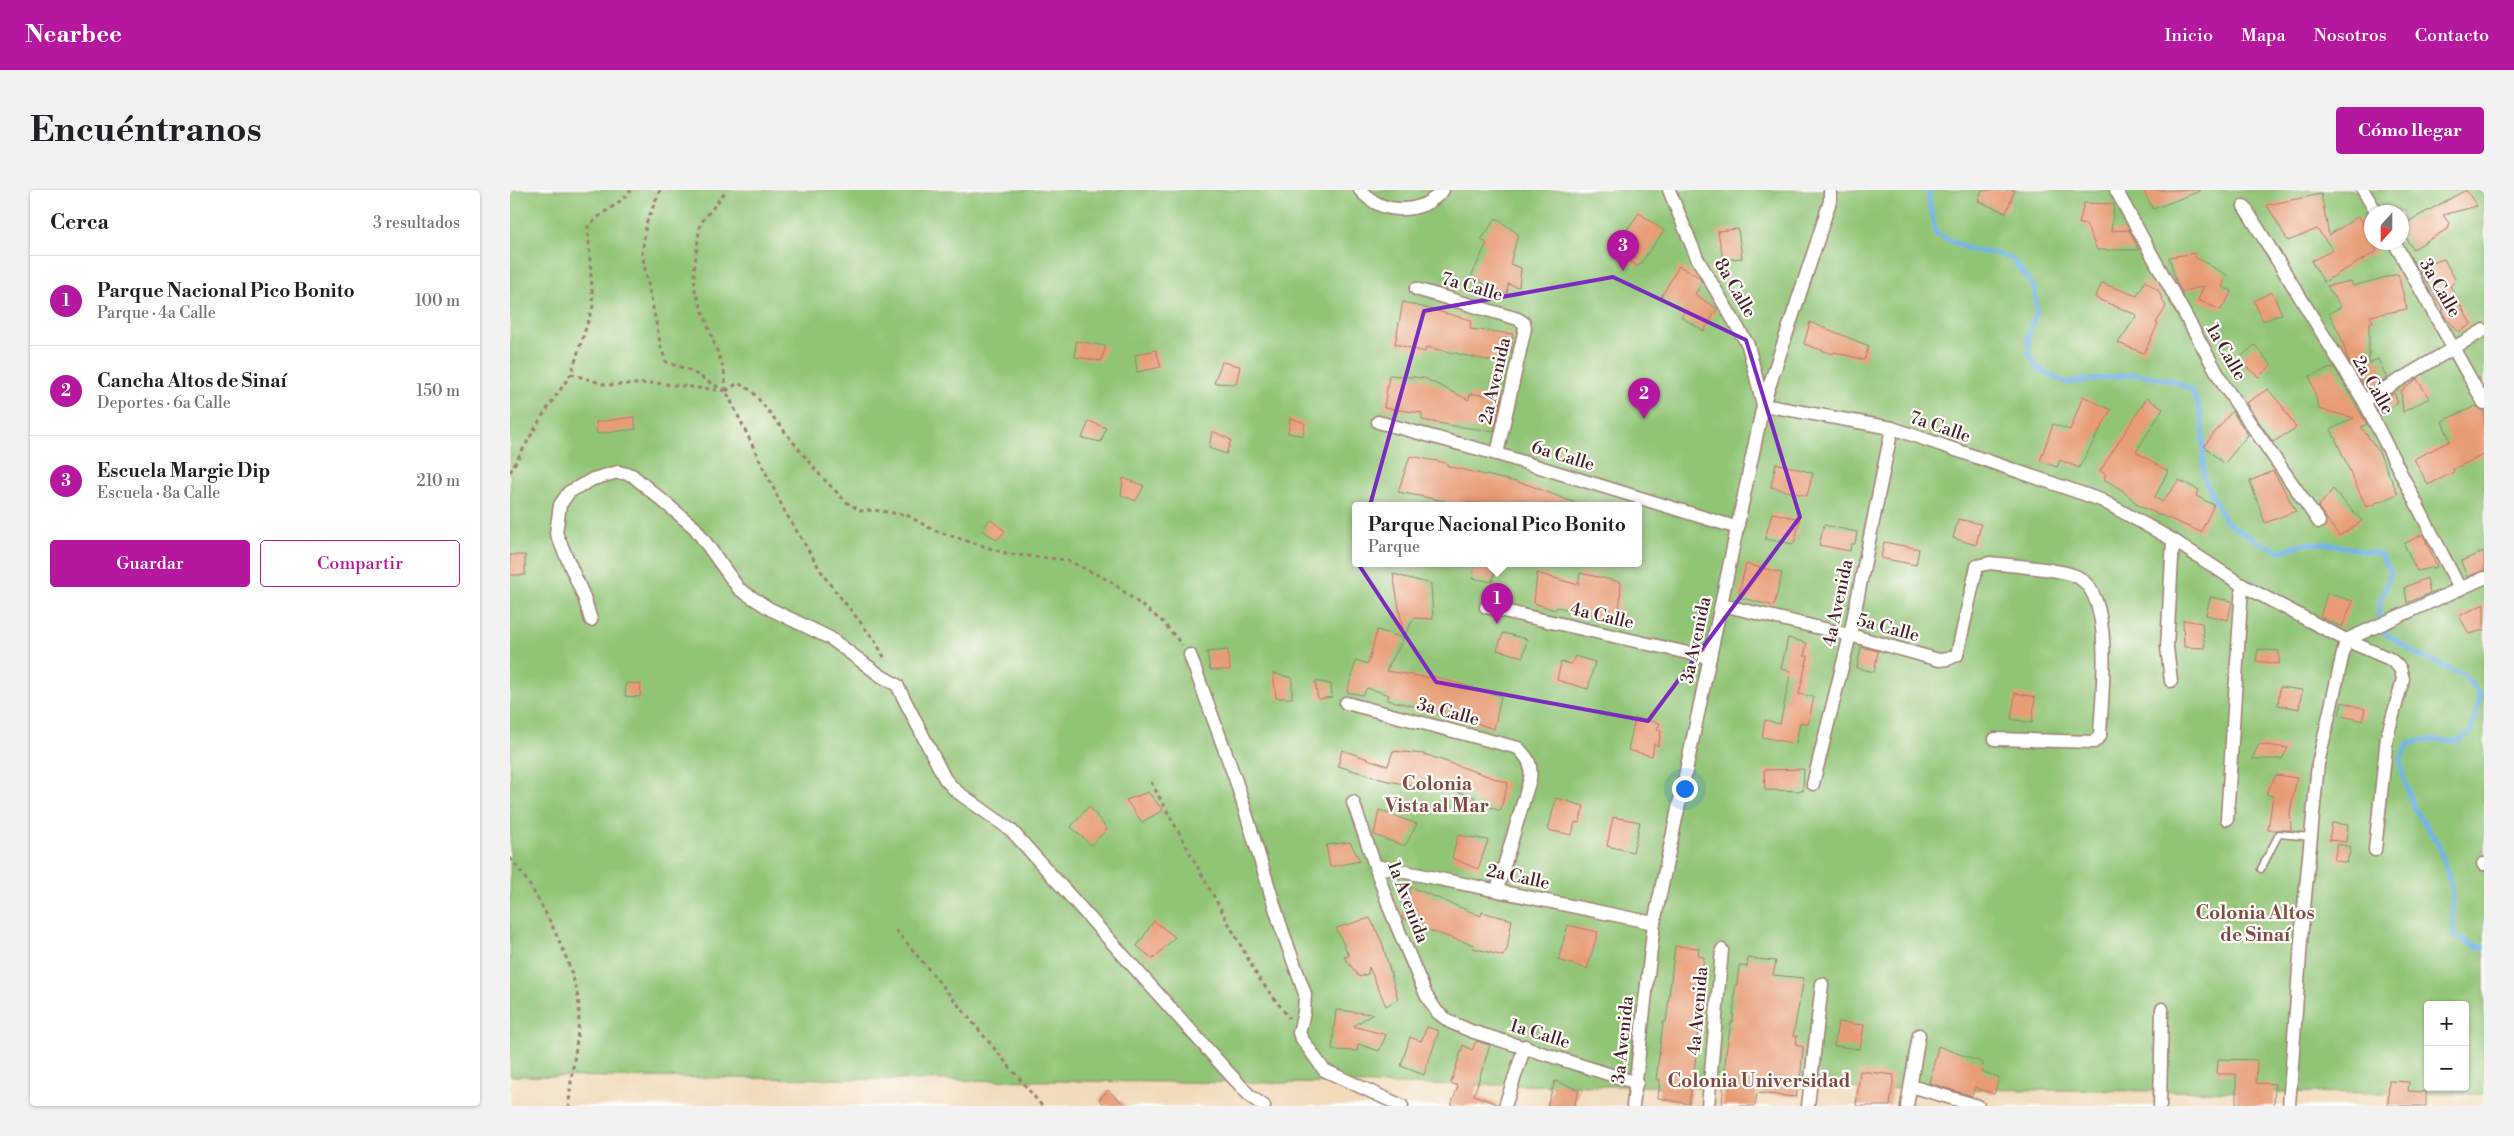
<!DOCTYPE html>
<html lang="es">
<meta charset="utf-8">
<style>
body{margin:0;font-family:"Libre Bodoni",serif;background:#f2f2f2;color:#202124}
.controls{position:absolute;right:15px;bottom:15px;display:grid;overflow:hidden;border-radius:5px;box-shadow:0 1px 4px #0004}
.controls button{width:45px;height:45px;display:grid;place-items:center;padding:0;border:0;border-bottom:1px solid #e0e0e0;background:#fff;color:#202124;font:25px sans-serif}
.compass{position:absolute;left:1854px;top:15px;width:45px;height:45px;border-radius:50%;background:#fff;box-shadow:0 1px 4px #0004;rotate:201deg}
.you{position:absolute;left:1174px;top:598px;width:18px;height:18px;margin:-12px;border:4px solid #fff;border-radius:50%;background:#1a73e8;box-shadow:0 0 0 8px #1a73e833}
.badge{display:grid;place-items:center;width:32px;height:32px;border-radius:50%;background:#b5179e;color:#fff;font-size:16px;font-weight:700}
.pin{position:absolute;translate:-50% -41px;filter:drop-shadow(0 1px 2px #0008)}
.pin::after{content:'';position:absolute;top:26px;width:18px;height:15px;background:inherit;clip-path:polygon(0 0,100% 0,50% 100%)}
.popup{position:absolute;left:842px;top:312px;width:290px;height:65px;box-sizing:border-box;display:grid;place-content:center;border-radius:5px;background:#fff;filter:drop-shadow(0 1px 4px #0005);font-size:16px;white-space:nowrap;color:#757577}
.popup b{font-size:19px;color:#202124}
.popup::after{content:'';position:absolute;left:50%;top:100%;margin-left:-10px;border:10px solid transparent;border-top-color:#fff}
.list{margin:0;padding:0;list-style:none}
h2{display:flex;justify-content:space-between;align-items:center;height:65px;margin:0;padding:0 20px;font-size:21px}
h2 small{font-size:16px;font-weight:400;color:#757577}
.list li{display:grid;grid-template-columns:32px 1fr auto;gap:15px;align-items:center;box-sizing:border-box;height:90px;padding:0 20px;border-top:1px solid #e0e0e0}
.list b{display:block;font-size:19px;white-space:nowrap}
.list p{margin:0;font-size:16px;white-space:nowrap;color:#757577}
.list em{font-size:16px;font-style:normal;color:#757577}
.actions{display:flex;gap:10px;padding:15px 20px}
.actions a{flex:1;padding:11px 0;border:1px solid #b5179e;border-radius:5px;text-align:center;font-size:18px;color:#b5179e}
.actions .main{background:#b5179e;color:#fff}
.map{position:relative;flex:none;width:1974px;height:916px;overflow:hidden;border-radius:5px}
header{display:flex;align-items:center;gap:30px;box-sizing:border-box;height:70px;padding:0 25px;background:#b5179e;color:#fff}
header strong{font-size:24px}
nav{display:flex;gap:28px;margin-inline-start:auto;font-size:18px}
.intro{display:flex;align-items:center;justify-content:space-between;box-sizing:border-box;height:120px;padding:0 30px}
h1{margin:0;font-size:35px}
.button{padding:12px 22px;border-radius:5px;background:#b5179e;color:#fff;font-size:18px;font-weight:700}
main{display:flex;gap:30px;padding:0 30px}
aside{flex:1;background:#fff;border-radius:5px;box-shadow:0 1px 4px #0004}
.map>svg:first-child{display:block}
.green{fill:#91c576;stroke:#6e7250;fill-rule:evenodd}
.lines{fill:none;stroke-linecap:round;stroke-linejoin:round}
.stream{stroke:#73b4e8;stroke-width:5}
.building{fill:#e89c76}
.lane-casing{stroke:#9e7d73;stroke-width:9}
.street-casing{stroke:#9e7d73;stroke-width:15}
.path{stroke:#9e7d73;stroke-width:3;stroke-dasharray:4 4;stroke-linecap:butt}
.lane{stroke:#fff;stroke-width:6}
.street{stroke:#fff;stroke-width:12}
.marked{fill:none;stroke:#7b2cbf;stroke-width:4;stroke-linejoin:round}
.labels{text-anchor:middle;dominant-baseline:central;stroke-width:4.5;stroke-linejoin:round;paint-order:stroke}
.street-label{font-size:18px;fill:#4a1f2b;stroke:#fdfcf7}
.neighbourhood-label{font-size:19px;font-weight:bold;fill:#814b45;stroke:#fdfcf7}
</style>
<header>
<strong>Nearbee</strong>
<nav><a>Inicio</a><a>Mapa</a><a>Nosotros</a><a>Contacto</a></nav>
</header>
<div class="intro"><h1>Encuéntranos</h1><a class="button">Cómo llegar</a></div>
<main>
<aside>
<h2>Cerca<small>3 resultados</small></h2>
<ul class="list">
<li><span class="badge">1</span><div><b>Parque Nacional Pico Bonito</b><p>Parque · 4a Calle</p></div><em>100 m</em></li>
<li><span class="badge">2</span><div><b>Cancha Altos de Sinaí</b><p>Deportes · 6a Calle</p></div><em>150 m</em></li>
<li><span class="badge">3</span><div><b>Escuela Margie Dip</b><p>Escuela · 8a Calle</p></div><em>210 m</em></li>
</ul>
<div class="actions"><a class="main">Guardar</a><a>Compartir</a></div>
</aside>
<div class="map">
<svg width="1974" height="916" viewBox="0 0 1974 916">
<rect width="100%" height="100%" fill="#fdfcf7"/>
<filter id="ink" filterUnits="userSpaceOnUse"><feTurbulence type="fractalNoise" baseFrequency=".02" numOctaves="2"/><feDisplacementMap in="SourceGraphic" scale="10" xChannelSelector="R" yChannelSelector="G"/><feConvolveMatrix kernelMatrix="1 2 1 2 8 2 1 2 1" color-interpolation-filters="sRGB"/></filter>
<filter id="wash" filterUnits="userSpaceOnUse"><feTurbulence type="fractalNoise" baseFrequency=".0096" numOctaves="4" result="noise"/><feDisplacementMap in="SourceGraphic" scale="20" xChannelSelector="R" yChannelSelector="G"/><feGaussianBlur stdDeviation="1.12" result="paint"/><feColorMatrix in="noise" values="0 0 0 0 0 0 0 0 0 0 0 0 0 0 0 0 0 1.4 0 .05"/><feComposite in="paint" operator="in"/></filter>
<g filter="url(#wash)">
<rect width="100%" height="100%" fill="#f1dbbb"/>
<path class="green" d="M0 0H1974V904L0 886ZM1862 22H1892V52H1862ZM846 315H1128V373H846ZM1918 815H1955V897H1918Z"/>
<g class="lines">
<polyline class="stream" points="1421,0 1418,6 1426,44 1461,60 1488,64 1502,69 1525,98 1527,123 1518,146 1519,164 1528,179 1557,193 1625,184 1661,190 1682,200 1689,217 1693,237 1694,288 1715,331 1748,352 1771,361 1793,354 1814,353 1870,364 1881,382 1869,416 1869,425 1875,443 1905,463 1955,486 1969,503 1968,519 1960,542 1949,551 1912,550 1898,554 1891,568 1892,582 1903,617 1928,654 1935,675 1942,697 1944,746 1966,756 1974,757"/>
</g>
<g id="blocks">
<g class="building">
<polygon points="1472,0 1505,0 1496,23 1468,11"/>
<polygon points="1633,0 1690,0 1690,1 1643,19"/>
<polygon points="1956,0 1967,16 1933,25 1939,33 1939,38 1903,59 1892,41 1892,35"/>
<polygon points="1811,4 1819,45 1849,26 1867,61 1814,92 1801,71 1823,60 1807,39 1778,51 1757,15"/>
<polygon points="1574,13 1604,14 1601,41 1619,40 1629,60 1587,60 1576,34 1569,34"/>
<polygon points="1129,23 1154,41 1128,77 1103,59"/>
<polygon points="986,28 1008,44 1000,74 1011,78 1009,97 998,94 997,105 961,87 977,53 971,50"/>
<polygon points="1228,39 1232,68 1213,70 1208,41"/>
<polygon points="1685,63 1685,67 1717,85 1712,97 1722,101 1711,120 1688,110 1694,96 1672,102 1667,94 1659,67"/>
<polygon points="1934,69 1946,91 1940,96 1961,134 1949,142 1935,127 1932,121 1934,120 1908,78"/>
<polygon points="1169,76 1189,87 1192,93 1185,104 1207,119 1194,141 1171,127 1175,121 1151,107"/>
<polygon points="1888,84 1897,119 1860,126 1863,132 1859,134 1859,173 1868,169 1877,188 1857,200 1838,170 1831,147 1819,123 1831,117 1817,96 1841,91 1843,96"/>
<polygon points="1635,91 1648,100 1656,117 1646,133 1648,134 1634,163 1608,153 1627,125 1585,108 1592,93 1627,106"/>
<polygon points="1762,102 1772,124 1753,131 1744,111"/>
<polygon points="893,112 961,130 960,139 1003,144 1001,163 995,163 991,173 916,157 915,162 885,154"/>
<polygon points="1300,132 1359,156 1354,170 1324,162 1323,164 1294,154"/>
<polygon points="566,151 596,156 591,171 565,167"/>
<polygon points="1745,155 1761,175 1749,187 1727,170"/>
<polygon points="646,160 651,177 627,182 625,165"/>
<polygon points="712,172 730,176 726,194 704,193"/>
<polygon points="1824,177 1857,234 1851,237 1868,260 1888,304 1856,317 1821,239 1844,228 1809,219 1800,186"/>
<polygon points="879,185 914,188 959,210 960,204 992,206 984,241 944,236 912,230 912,223 874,218"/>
<polygon points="1907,189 1919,208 1893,222 1891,201"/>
<polygon points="1758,199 1772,216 1786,238 1763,252 1736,213"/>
<polygon points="1884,203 1888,213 1870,225 1865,214"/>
<polygon points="1573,206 1601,220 1569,278 1550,270 1547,277 1530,271 1543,234 1560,240"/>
<polygon points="1637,208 1653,219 1626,262 1658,281 1645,307 1652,312 1669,290 1689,300 1686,306 1704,315 1691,342 1629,316 1612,300 1594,289 1596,285 1590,281"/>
<polygon points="1966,216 1974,221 1974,265 1943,279 1944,282 1918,295 1904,269 1940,251 1932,231"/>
<polygon points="1722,221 1738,245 1714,274 1694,256"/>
<polygon points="124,227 126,239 87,244 86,232"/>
<polygon points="780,228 795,233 793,246 778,243"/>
<polygon points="579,231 596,238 591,252 572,248"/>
<polygon points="702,241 721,250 716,264 699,258"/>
<polygon points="900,266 937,273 937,276 1019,295 1070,315 935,313 935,311 888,302"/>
<polygon points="1266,273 1303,283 1297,306 1261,297"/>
<polygon points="1763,281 1786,321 1755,333 1740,291"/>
<polygon points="613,288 634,296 626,311 611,305"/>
<polygon points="1823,299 1852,331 1829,346 1808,317"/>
<polygon points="1262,323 1290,329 1284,354 1255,349"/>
<polygon points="480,329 495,341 487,350 472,340"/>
<polygon points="1448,329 1471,334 1466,355 1443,348"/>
<polygon points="1314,335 1347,342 1345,354 1341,354 1340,361 1309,355"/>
<polygon points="1913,344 1927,377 1907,381 1894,354"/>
<polygon points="1374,352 1409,359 1406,375 1371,368"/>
<polygon points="1974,361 1974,380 1957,387 1951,371"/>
<rect x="0" y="365" width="15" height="20"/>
<polygon points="965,373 986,373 982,392 962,388"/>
<polygon points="1236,374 1272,383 1264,416 1228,407"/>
<polygon points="1027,383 1068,395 1070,383 1111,392 1109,431 1047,417 1045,420 1024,413"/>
<polygon points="883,384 921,394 923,429 904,428 894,447"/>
<polygon points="1917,388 1920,403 1897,413 1895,397"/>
<polygon points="1817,403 1843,411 1832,437 1810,427"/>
<polygon points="1700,407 1722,411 1718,430 1696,425"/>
<polygon points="1974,414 1974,440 1959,444 1949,426"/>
<polygon points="1673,430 1692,433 1695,458 1674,457"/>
<polygon points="867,440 894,448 876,481 922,488 922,486 991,506 984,539 948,527 912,521 913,518 877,510 879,505 857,498 853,505 837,502 846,470 858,474"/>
<polygon points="993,443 1017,449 1013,467 987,460"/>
<polygon points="1278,448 1297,453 1294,466 1298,466 1289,504 1304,507 1298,534 1290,532 1286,554 1252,547 1255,530 1270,534 1281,481 1271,479"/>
<polygon points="1351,457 1368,461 1364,482 1347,478"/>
<polygon points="1748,459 1769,461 1769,474 1746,471"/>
<polygon points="718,460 720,480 700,480 697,462"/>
<polygon points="1065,466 1085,472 1078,499 1047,490 1051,472 1061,474"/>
<polygon points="763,483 782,488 782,508 766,508"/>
<polygon points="805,491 821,494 822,507 808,509"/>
<polygon points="116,493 131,494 130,507 115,506"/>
<polygon points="1770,497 1792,500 1789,519 1768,515"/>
<polygon points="1505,503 1525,507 1522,533 1501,529"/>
<polygon points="1832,512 1855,519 1852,531 1829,525"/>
<polygon points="1125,528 1150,533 1147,540 1151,541 1148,556 1144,554 1142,566 1118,560"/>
<polygon points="1749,554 1778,558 1772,569 1742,569"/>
<polygon points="832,560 878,576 883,561 914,564 998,593 990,621 963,610 965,607 910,590 908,597 874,590 828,576"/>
<polygon points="1294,579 1293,601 1255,600 1254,580"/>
<polygon points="1766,585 1787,588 1780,622 1781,640 1758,640 1763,606 1756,604"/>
<polygon points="638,602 653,620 632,632 616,610"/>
<polygon points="1046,608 1074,616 1069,633 1065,632 1062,645 1038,640"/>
<polygon points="579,616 597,639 581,655 561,637"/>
<polygon points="869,620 907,634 895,656 864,645"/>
<polygon points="1103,627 1130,632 1123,662 1097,656"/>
<polygon points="1822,633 1838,635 1836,652 1819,650"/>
<polygon points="948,645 978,650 968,679 942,668"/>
<polygon points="840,652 850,671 820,677 816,655"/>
<polygon points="1828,654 1841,657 1837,673 1824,670"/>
<polygon points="901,697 971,726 972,722 1002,730 997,759 993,766 963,758 964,755 923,742 892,728"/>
<polygon points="860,728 872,752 888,809 876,816 859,777 858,784 849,787 834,767 839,766 826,738"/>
<polygon points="644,731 665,747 643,769 627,756"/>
<polygon points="1058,735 1088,742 1077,779 1048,770"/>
<polygon points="1165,756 1189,758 1188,766 1194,767 1185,874 1179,914 1148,908 1150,890 1146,889 1153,832 1156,832"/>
<polygon points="1238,768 1266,771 1263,785 1294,788 1283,846 1287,846 1286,855 1293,857 1291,882 1286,907 1247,903 1245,916 1212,916 1216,863 1221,832 1223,832 1225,795 1227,795 1229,775 1237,777"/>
<polygon points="826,820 863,824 843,836 876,845 869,861 848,854 847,861 822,860"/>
<polygon points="1328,832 1354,835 1350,859 1324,856"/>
<polygon points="917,837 929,841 914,885 891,876 900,847 911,851"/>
<polygon points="966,851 980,855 964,905 987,914 987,916 941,916 948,896 941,893 953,855 962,860"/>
<polygon points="1428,856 1473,873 1471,881 1489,887 1484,904 1465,897 1462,906 1419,893"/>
<polygon points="1708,869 1747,870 1746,893 1765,894 1764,916 1726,916 1726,884 1707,884"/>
<polygon points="1350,881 1384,885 1380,916 1346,916"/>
<polygon points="1045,891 1069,900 1064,916 1037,916"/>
<polygon points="1879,891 1899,892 1898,901 1916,902 1916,916 1878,916"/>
<polygon points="598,900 616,916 596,916 589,910"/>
</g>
</g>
</g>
<g filter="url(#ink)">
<use href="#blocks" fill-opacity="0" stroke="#9e7d73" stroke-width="1"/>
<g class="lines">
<defs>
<polyline id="lane" points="1751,679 1769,644 1801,647"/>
<g id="street">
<path d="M850 0C873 26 911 25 933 0"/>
<polyline points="1159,0 1187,68 1238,155 1253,215"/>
<polyline points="1606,0 1715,197 1809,332"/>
<polyline points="1853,0 1866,22"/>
<polyline points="1734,16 1854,211 1950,399"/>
<polyline points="1884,52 1974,213"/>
<polyline points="906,99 1008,129 1014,133 1015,138 987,264"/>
<polyline points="1854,211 1974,140"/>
<polyline points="1253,215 1382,238 1591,310 1663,350 1732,395 1836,450 1880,469 1890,478 1893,489 1877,547 1865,660"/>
<polyline points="868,232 987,264 1228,338"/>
<path d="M1212 415 1340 445 1429 470 1438 469 1447 465 1467 376 1480 373C1504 376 1542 378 1563 385 1607 399 1591 509 1590 546L1584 552 1485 549"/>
<polyline points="976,417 1200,468"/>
<polyline points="81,430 74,407 46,343 50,315 59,302 83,289 108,282 122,285 185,338 229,399 260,419 320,448 371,486 387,495 435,589 446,601 501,640 717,881 740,906 754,916"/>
<polyline points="1836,450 1974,388"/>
<polyline points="680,465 726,591 771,737 795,804 794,822 789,843 792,849 814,880 892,916"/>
<polyline points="1661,491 1657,457 1663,350"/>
<path d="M836 513 1008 558C1019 569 1022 574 1020 589L987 700"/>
<polyline points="1303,594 1340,445 1382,238"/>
<polyline points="843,612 881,722 916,805 927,822 940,832 961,841 1127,893"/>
<polyline points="1717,629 1732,395"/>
<polyline points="1973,674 1974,674"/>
<polyline points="866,676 1144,733"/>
<polyline points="1401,896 1468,916"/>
<polyline points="995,916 1015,856"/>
<polyline points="1123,916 1144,733 1253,215 1308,49 1320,11 1320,0"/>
<polyline points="1198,916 1212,760"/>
<polyline points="1298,916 1312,794"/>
<polyline points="1397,916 1409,845"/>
<polyline points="1650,916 1652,819"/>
<polyline points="1779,916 1792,738 1808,574 1836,450"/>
</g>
</defs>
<use href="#lane" class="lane-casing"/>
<use href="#street" class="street-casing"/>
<g class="path">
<polyline points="150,0 136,34 132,64 151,157 156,172 179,180 213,200"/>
<polyline points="61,184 97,195 146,193 216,201 275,322 316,389 366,452 376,471"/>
<polyline points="216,201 228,193 242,201 309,284 336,312 351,321 363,320 397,325 423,340 498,364 557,370 600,391 653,432 672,455"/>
<polyline points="216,201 214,180 185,100 184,81 190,34 217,0"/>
<path d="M0 282 31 228 61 184 83 116 78 37C90 22 109 16 121 0"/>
<polyline points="641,592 748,787 779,828"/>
<path d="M0 668C26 697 69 781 69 820 69 852 60 884 59 916"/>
<polyline points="386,740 532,916"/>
</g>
<use href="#lane" class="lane"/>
<use href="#street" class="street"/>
</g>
</g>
<path class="marked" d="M1103 87 1236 150 1290 327 1138 531 926 492 845 369 914 121Z"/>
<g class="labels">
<g class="street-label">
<text transform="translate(962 97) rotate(16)">7a Calle</text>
<text transform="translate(1225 98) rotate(60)">8a Calle</text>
<text transform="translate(1930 98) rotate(60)">3a Calle</text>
<text transform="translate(1716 162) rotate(60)">1a Calle</text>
<text transform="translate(985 191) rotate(-77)">2a Avenida</text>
<text transform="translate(1863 195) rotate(60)">2a Calle</text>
<text transform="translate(1430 237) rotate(19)">7a Calle</text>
<text transform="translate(1053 266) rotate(17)">6a Calle</text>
<text transform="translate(1328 413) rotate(-78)">4a Avenida</text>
<text transform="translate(1092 426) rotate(13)">4a Calle</text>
<text transform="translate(1378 438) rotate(15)">5a Calle</text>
<text transform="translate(1186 450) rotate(-78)">3a Avenida</text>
<text transform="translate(938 522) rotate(15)">3a Calle</text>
<text transform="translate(1008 687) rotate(12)">2a Calle</text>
<text transform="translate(898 712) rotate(69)">1a Avenida</text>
<text transform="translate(1188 821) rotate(-85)">4a Avenida</text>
<text transform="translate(1030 844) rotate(17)">1a Calle</text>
<text transform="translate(1113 850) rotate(-84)">3a Avenida</text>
</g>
<g class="neighbourhood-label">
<text x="927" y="594">Colonia<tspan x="927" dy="22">Vista al Mar</tspan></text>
<text x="1745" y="723">Colonia Altos<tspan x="1745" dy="22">de Sinaí</tspan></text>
<text x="1249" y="891">Colonia Universidad</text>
</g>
</g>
</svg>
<div class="controls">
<button>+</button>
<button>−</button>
</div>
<svg class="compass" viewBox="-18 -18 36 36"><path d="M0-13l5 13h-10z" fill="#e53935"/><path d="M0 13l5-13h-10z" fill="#757577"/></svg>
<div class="you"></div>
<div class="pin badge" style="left:987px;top:434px">1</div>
<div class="popup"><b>Parque Nacional Pico Bonito</b>Parque</div>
<div class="pin badge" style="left:1134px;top:229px">2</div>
<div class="pin badge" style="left:1113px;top:81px">3</div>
</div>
</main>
